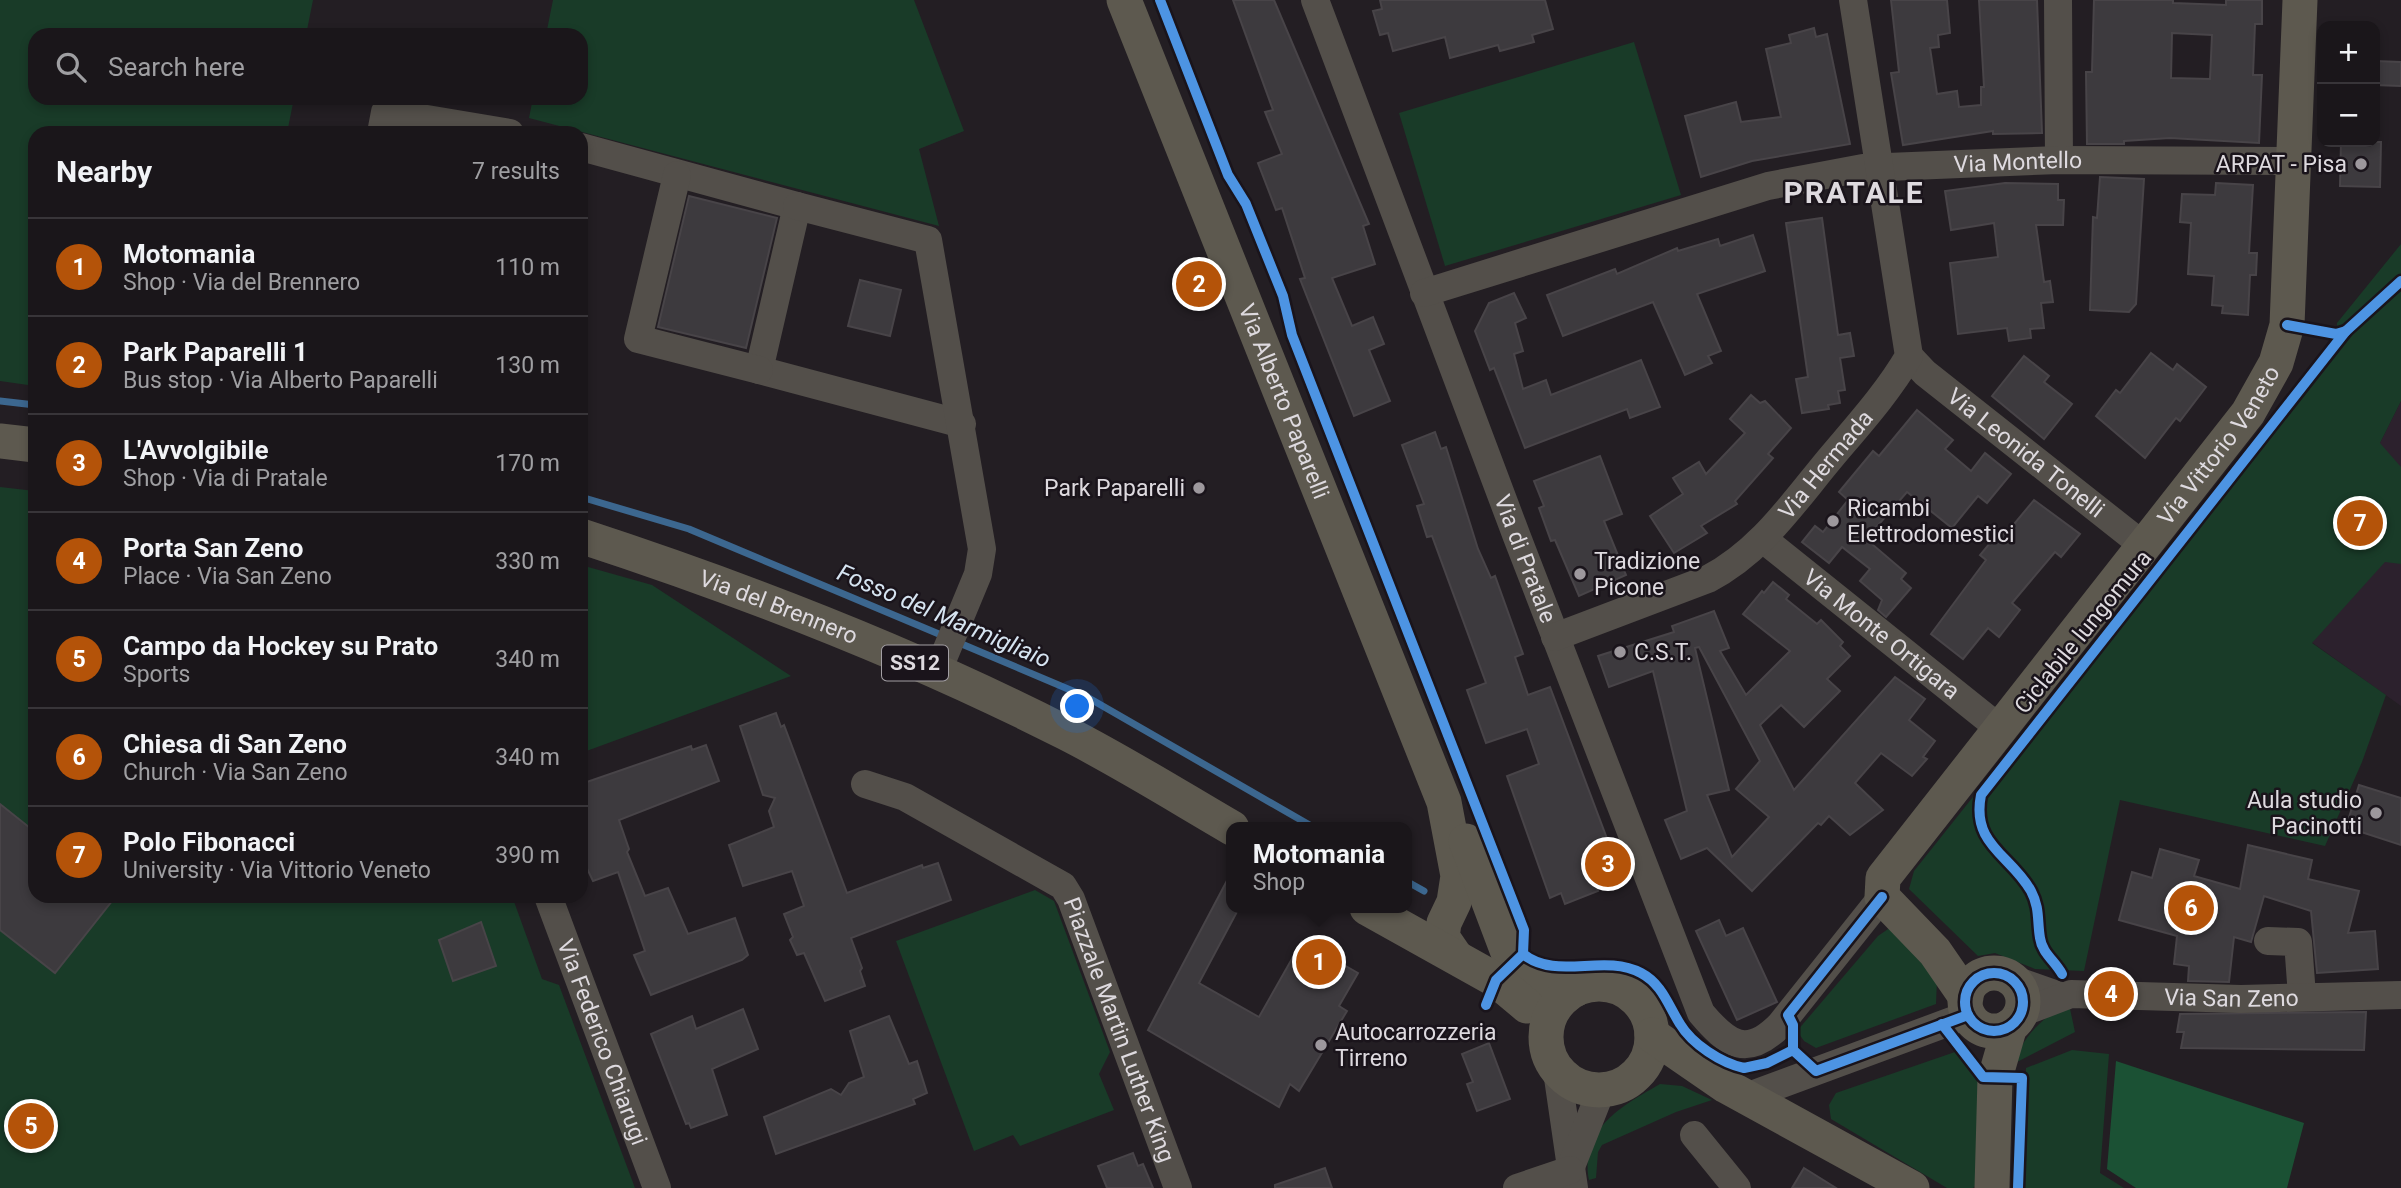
<!DOCTYPE html>
<meta charset="utf-8">
<style>
body{margin:0;font-family:Roboto,sans-serif;background:#272327;color:#f1f3f6}
.controls{position:absolute;right:21px;top:21px;display:grid;overflow:hidden;border-radius:14px;box-shadow:0 4px 10px #0003}
.controls button{width:63px;height:63px;display:grid;place-items:center;padding:0;border:0;border-bottom:2px solid #383539;background:#1a161a;color:#f1f3f6;font:35px sans-serif}
.you{position:absolute;left:1078px;top:707px;width:24px;height:24px;margin:-18px;border:5px solid #fff;border-radius:50%;background:#1a73e8;box-shadow:0 0 0 10px #1a73e833}
.badge{display:grid;place-items:center;width:46px;height:46px;border-radius:50%;background:#b45309;color:#fff;font-size:23px;font-weight:700}
.pin{position:absolute;translate:-50% -50%;border:4px solid #fff;box-shadow:0 2px 7px #0006}
.popup{position:absolute;left:1226px;top:822px;width:186px;height:91px;box-sizing:border-box;display:grid;place-content:center;border-radius:14px;background:#1a161a;filter:drop-shadow(0 2px 5px #0005);font-size:23px;white-space:nowrap;color:#9f9fa2}
.popup b{font-size:26px;color:#f1f3f6}
.popup::after{content:'';position:absolute;left:50%;top:100%;margin-left:-14px;border:14px solid transparent;border-top-color:#1a161a}
.list{margin:0;padding:0;list-style:none}
h2{display:flex;justify-content:space-between;align-items:center;height:91px;margin:0;padding:0 28px;font-size:30px}
h2 small{font-size:23px;font-weight:400;color:#9f9fa2}
.list li{display:grid;grid-template-columns:46px 1fr auto;gap:21px;align-items:center;box-sizing:border-box;height:98px;padding:0 28px;border-top:2px solid #383539}
.list b{display:block;font-size:26px;white-space:nowrap}
.list p{margin:0;font-size:23px;white-space:nowrap;color:#9f9fa2}
.list em{font-size:23px;font-style:normal;color:#9f9fa2}
.icon{flex:none;width:38px;height:38px;fill:none;stroke:currentColor;stroke-width:2;stroke-linecap:round;stroke-linejoin:round}
.map{position:relative;flex:none;width:2401px;height:1188px;overflow:hidden}
.search{position:absolute;background:#1a161a;box-shadow:0 4px 10px #0003;left:28px;top:28px;width:560px;height:77px;display:flex;align-items:center;gap:18px;box-sizing:border-box;padding:0 24px;border-radius:21px;color:#9f9fa2;font-size:26px}
.panel{position:absolute;background:#1a161a;box-shadow:0 4px 10px #0003;left:28px;top:126px;width:560px;height:777px;border-radius:21px}
.map>svg:first-child{display:block}
.built{fill:#2c212d}
.green{fill:#193b28}
.forest{fill:#1b5134}
.lines{fill:none;stroke-linecap:round;stroke-linejoin:round}
.stream{stroke:#3c678f;stroke-width:7}
.building{fill:#3d3a3e;stroke:#484448;stroke-width:2;fill-rule:evenodd}
.minor{stroke:#534f4a;stroke-width:28}
.major{stroke:#5d594f;stroke-width:35}
.cycleway-casing{stroke:#1a141b;stroke-width:15}
.cycleway{stroke:#4d94e3;stroke-width:10}
.poi-dot{fill:#9d989d;stroke:#1a141b;stroke-width:2.5}
.labels{text-anchor:middle;dominant-baseline:central;stroke-width:5;stroke-linejoin:round;paint-order:stroke}
.shield{fill:#1a141b;stroke:#a39fa4;stroke-width:2}
.shield-label{font-size:21px;font-weight:bold;fill:#dedadf}
.street-label{font-size:23px;fill:#dedadf;stroke:#1a141b}
.poi-label{font-size:23px;fill:#dedadf;stroke:#1a141b;text-anchor:start}
.water-label{font-size:24px;font-style:italic;fill:#d6e4f1;stroke:#1a141b}
.district-label{font-size:30px;font-weight:bold;letter-spacing:2px;fill:#dedadf;stroke:#1a141b}
</style>
<div class="map">
<svg width="2401" height="1188" viewBox="0 0 2401 1188">
<rect width="100%" height="100%" fill="#231e23"/>
<polygon class="built" points="2401,401 2401,706 2257,603 2380,443"/>
<g class="green">
<polygon points="0,0 313,0 306,35 35,35 35,98 294,98 287,133 35,133 35,386 0,381"/>
<polygon points="553,0 914,0 964,131 919,149 939,226 529,118 533,98 581,98 581,35 546,35"/>
<polygon points="1634,42 1681,195 1445,266 1399,113"/>
<polygon points="2401,244 2401,401 2380,443 2401,467 2401,564 2385,562 2312,643 2386,695 2362,762 2325,846 2120,800 2084,971 2035,969 1995,953 1978,956 1909,889 1914,871 2309,375 2337,337 2337,323"/>
<polygon points="0,487 35,491 35,896 512,896 542,979 559,985 635,1188 0,1188"/>
<polygon points="581,565 652,585 791,676 581,753"/>
<polygon points="1035,890 1054,901 1110,1052 1099,1074 1114,1110 1020,1146 1013,1135 974,1151 896,941"/>
<polygon points="1891,927 1937,979 1936,1004 1816,1048 1804,1041 1797,1031 1878,936"/>
<path d="M2069 1004 2075 1032 2015 1063C2021 1037 2046 1014 2069 1004Z"/>
<polygon points="2072,1050 2109,1054 2100,1173 2124,1188 2024,1188 2026,1068"/>
<polygon points="1955,1052 1967,1062 1976,1080 1982,1081 1976,1185 1973,1188 1947,1188 1831,1119 1829,1105 1836,1093"/>
<path d="M1660 1084 1682 1086 1712 1100 1676 1112 1602 1145 1598 1152 1596 1178 1589 1180C1580 1128 1622 1106 1660 1084Z"/>
</g>
<polygon class="forest" points="2116,1061 2304,1123 2287,1188 2136,1188 2107,1169"/>
<g class="lines">
<g class="stream">
<polyline points="0,401 35,405"/>
<polyline points="581,497 689,529 946,637"/>
<polyline points="957,642 1087,697 1313,827"/>
<polyline points="1406,881 1424,891"/>
</g>
</g>
<g class="building">
<polygon points="1233,0 1274,0 1369,224 1363,226 1375,264 1332,278 1352,326 1373,317 1384,344 1369,350 1390,401 1354,416 1300,279 1305,278 1282,208 1276,210 1258,163 1282,154 1265,112 1273,110"/>
<polygon points="1380,0 1545,0 1553,29 1532,35 1534,42 1500,51 1498,45 1450,58 1445,37 1393,51 1388,33 1380,35 1373,11 1382,9"/>
<polygon points="1891,0 1947,0 1950,33 1938,35 1939,47 1930,48 1937,94 1957,91 1959,107 1981,105 1981,87 1984,87 1979,0 2037,0 2042,133 1993,134 1993,131 1903,145 1891,73 1899,72"/>
<path d="M2094 0H2173V3L2226 5V0H2262V24H2255L2253 75H2262L2259 143 2170 138 2124 141V144H2087L2086 72H2092ZM2172 33 2212 35 2210 79 2171 78Z"/>
<polygon points="1814,28 1816,37 1827,34 1850,144 1752,161 1701,177 1685,116 1736,102 1741,122 1781,117 1766,49 1791,43 1789,35"/>
<polygon points="2375,61 2401,62 2401,86 2375,85"/>
<polygon points="2341,142 2381,142 2380,187 2340,186"/>
<polygon points="2100,177 2144,179 2136,304 2129,312 2090,310 2093,217 2097,218"/>
<polygon points="2005,183 2058,184 2058,200 2064,200 2063,225 2036,225 2044,282 2050,281 2053,302 2041,303 2044,328 2030,329 2031,338 2009,341 2007,328 1958,334 1950,263 1998,257 1994,223 1951,230 1945,191"/>
<polygon points="2216,183 2253,185 2249,253 2257,253 2256,275 2250,275 2248,315 2222,313 2223,306 2212,305 2214,276 2188,274 2191,223 2180,222 2182,194 2215,195"/>
<polygon points="689,196 777,218 746,348 658,327"/>
<polygon points="1822,218 1838,335 1850,333 1854,356 1840,358 1845,390 1838,391 1840,403 1828,405 1829,409 1802,413 1796,379 1808,377 1786,223"/>
<polygon points="1753,235 1765,271 1697,294 1721,351 1708,356 1712,363 1685,375 1653,302 1563,336 1547,295 1615,269 1617,274 1677,248 1678,251 1718,239 1720,246"/>
<polygon points="860,280 901,290 890,336 848,326"/>
<polygon points="1514,293 1526,318 1515,323 1523,351 1514,354 1523,389 1546,380 1551,395 1641,360 1660,407 1630,418 1627,409 1525,448 1494,368 1490,370 1475,331 1489,303"/>
<polygon points="2151,353 2173,370 2177,364 2206,387 2180,421 2176,418 2145,458 2096,416 2116,390 2120,393"/>
<polygon points="2024,356 2049,376 2044,382 2072,404 2044,439 1992,396"/>
<polygon points="1751,395 1760,403 1765,401 1791,428 1768,454 1773,458 1735,501 1737,504 1701,526 1707,533 1674,553 1650,516 1683,494 1673,478 1699,462 1706,474 1745,433 1730,419"/>
<polygon points="1917,410 1953,440 1945,449 1971,471 1985,453 2011,474 1987,503 1978,496 1952,528 1907,492 1866,539 1906,573 1901,579 1911,588 1886,617 1878,610 1882,600 1860,581 1870,569 1842,547 1829,563 1802,542 1815,526 1823,532 1848,500 1839,492 1873,451 1879,456"/>
<polygon points="1435,432 1441,449 1446,447 1478,549 1491,578 1495,576 1523,654 1515,657 1528,695 1550,687 1609,844 1583,854 1598,891 1565,904 1561,893 1550,898 1507,776 1539,764 1527,729 1486,743 1467,690 1486,683 1432,536 1427,537 1417,506 1424,504 1402,445"/>
<polygon points="1600,456 1622,514 1604,521 1626,575 1579,596 1555,540 1551,541 1539,508 1544,506 1534,481"/>
<polygon points="2034,500 2080,534 2061,557 2055,552 2012,603 2020,610 1999,637 1988,628 1963,659 1931,634 1986,560 1980,555 2000,531 2005,535"/>
<path d="M1773 582 1789 595 1786 599 1817 624 1821 620 1843 642 1840 646 1850 656 1827 679 1840 691 1804 727 1781 705 1760 725 1794 790 1895 677 1925 699 1909 720 1935 741 1923 757 1927 759 1912 776 1881 753 1855 783 1883 810 1850 835 1829 816 1821 825 1818 823 1752 891 1707 848 1681 859 1665 820 1687 811 1653 671 1609 687 1598 656 1674 632 1672 626 1714 611 1729 648 1720 651 1746 695 1790 651 1743 614 1762 591 1764 593ZM1699 647 1760 761 1736 789 1769 817 1732 857 1707 795 1729 790 1695 648Z"/>
<polygon points="776,713 781,727 784,725 847,893 922,865 923,868 938,863 951,900 851,938 862,968 860,971 865,986 825,1001 804,953 797,955 790,940 793,937 784,914 804,906 792,871 743,886 729,845 774,827 769,811 775,798 763,795 740,726"/>
<polygon points="706,745 719,781 619,820 629,849 627,852 645,896 668,888 688,934 735,918 748,955 742,960 651,995 634,955 645,951 618,872 593,881 581,856 581,784 691,746 692,750"/>
<polygon points="2359,785 2401,798 2401,845 2346,827"/>
<polygon points="0,804 35,832 35,896 116,896 55,973 0,930"/>
<polygon points="2248,845 2312,860 2308,879 2359,891 2348,933 2375,931 2378,969 2317,973 2311,911 2264,896 2251,942 2234,937 2229,982 2188,981 2189,966 2174,964 2177,936 2119,920 2132,872 2152,878 2160,849 2199,860 2194,876 2240,889"/>
<polygon points="1231,873 1231,908 1239,908 1199,983 1259,1017 1302,941 1358,973 1339,1006 1347,1011 1299,1091 1290,1084 1279,1107 1148,1030"/>
<polygon points="1719,920 1726,936 1743,928 1777,1002 1737,1020 1696,931"/>
<polygon points="481,922 496,966 453,981 439,940"/>
<polygon points="743,1009 758,1049 712,1069 727,1115 691,1128 689,1123 686,1124 651,1034 692,1016 696,1029"/>
<polygon points="2366,1012 2364,1050 2181,1048 2184,1032 2177,1032 2180,1014"/>
<polygon points="889,1016 909,1064 917,1061 927,1093 913,1099 915,1104 776,1154 764,1117 831,1089 841,1095 849,1083 864,1077 850,1031"/>
<polygon points="1489,1043 1510,1099 1477,1111 1467,1084 1473,1082 1462,1054"/>
<polygon points="1133,1153 1138,1166 1143,1164 1153,1188 1107,1188 1098,1166"/>
<polygon points="1325,1168 1332,1188 1275,1188 1275,1185"/>
<polygon points="1804,1168 1836,1188 1792,1188"/>
</g>
<g class="lines">
<g class="minor">
<path id="s1" d="M1315 0 1517 537 1701 1013C1728 1045 1747 1058 1780 1025L1882 897"/>
<polyline points="2058,0 2059,160"/>
<polyline points="381,133 385,112 510,133"/>
<polyline points="581,147 797,206 759,370 962,424"/>
<polyline points="677,175 638,339 759,370"/>
<polyline points="797,206 928,240 982,549 978,574 937,673"/>
<path id="s2" d="M1424 293 1768 186 1863 168 2059 160 2295 161"/>
<path id="s3" d="M1909 356 1925 373 2144 546"/>
<path id="s4" d="M1763 539 1999 728"/>
<path id="s5" d="M1555 637 1708 579C1762 551 1795 500 1833 455 1860 423 1888 392 1909 356L1853 0"/>
<path id="s6" d="M865 784 905 797 1063 886 1071 899 1178 1188"/>
<path id="s7" d="M548 896 657 1188"/>
<polyline points="2268,941 2298,942 2302,996"/>
<polyline points="2009,978 2060,996"/>
<path id="s8" d="M2021 1013 2071 994 2241 999 2401 995"/>
<polyline points="1557,1071 1574,1188"/>
<polyline points="1749,1096 1968,1015"/>
<polyline points="1694,1135 1737,1188"/>
<polyline points="1572,1164 1601,1091"/>
<polyline points="1517,1188 1570,1170"/>
</g>
<g class="major">
<path id="s9" d="M1124 0 1444 802 1458 876 1454 902 1444 923 1442 937 1455 956"/>
<polyline points="0,441 35,445"/>
<path id="s10" d="M581 536C746 590 911 654 1066 733 1123 762 1177 796 1232 828"/>
<polyline points="1466,841 1512,963 1539,985 1576,989"/>
<polyline points="1367,908 1496,980 1527,1006"/>
<circle cx="1994" cy="1002" r="29"/>
<circle cx="1599" cy="1037" r="53"/>
<path id="s11" d="M1966 997 1935 952 1882 897 1883 878 2248 413 2276 363 2287 325 2300 0"/>
<polyline points="1652,1035 1726,1086 1912,1188"/>
<polyline points="1992,1188 1995,1078 2010,1026"/>
</g>
<defs>
<g id="cycleway">
<polyline points="1160,0 1228,175 1246,204 1283,296 1292,335 1524,930 1523,954 1496,980 1486,1005"/>
<polyline points="2287,325 2336,334 2346,331 2401,281"/>
<path d="M1523 954C1557 981 1603 953 1641 973 1662 984 1668 1005 1680 1024 1692 1044 1721 1063 1744 1068L1767 1063 1793 1050 1816 1071 1968 1015"/>
<circle cx="1994" cy="1002" r="29"/>
<path d="M2062 974C2055 961 2042 953 2040 938 2037 920 2040 908 2031 891 2011 855 1971 845 1981 795L2346 331"/>
<polyline points="1942,1024 1983,1077 2022,1078 2018,1188"/>
<polyline points="1793,1050 1793,1025 1788,1015 1882,897"/>
</g>
</defs>
<use href="#cycleway" class="cycleway-casing"/>
<use href="#cycleway" class="cycleway"/>
</g>
<g class="poi-dot">
<circle cx="2361" cy="164" r="7"/>
<circle cx="1199" cy="488" r="7"/>
<circle cx="1833" cy="521" r="7"/>
<circle cx="1580" cy="574" r="7"/>
<circle cx="1620" cy="652" r="7"/>
<circle cx="2376" cy="813" r="7"/>
<circle cx="1321" cy="1045" r="7"/>
</g>
<g class="labels">
<rect class="shield" x="882" y="645.5" width="66" height="35" rx="5"/>
<g class="shield-label">
<text x="915" y="663">SS12</text>
</g>
<g class="street-label">
<text stroke="none"><textPath href="#s2" startOffset="612">Via Montello</textPath></text>
<text stroke="none"><textPath href="#s9" startOffset="432">Via Alberto Paparelli</textPath></text>
<text stroke="none"><textPath href="#s11" startOffset="698">Via Vittorio Veneto</textPath></text>
<text stroke="none"><textPath href="#s3" startOffset="152">Via Leonida Tonelli</textPath></text>
<text stroke="none"><textPath href="#s5" startOffset="329">Via Hermada</textPath></text>
<text stroke="none"><textPath href="#s1" startOffset="597">Via di Pratale</textPath></text>
<text stroke="none"><textPath href="#s10" startOffset="210">Via del Brennero</textPath></text>
<text transform="translate(2083 632) rotate(-51)">Ciclabile lungomura</text>
<text stroke="none"><textPath href="#s4" startOffset="152">Via Monte Ortigara</textPath></text>
<text stroke="none"><textPath href="#s8" startOffset="214">Via San Zeno</textPath></text>
<text stroke="none"><textPath href="#s6" startOffset="378">Piazzale Martin Luther King</textPath></text>
<text stroke="none"><textPath href="#s7" startOffset="156">Via Federico Chiarugi</textPath></text>
</g>
<g class="poi-label">
<text x="2347" y="164" text-anchor="end">ARPAT - Pisa</text>
<text x="1185" y="488" text-anchor="end">Park Paparelli</text>
<text x="1847" y="508">Ricambi<tspan x="1847" dy="26">Elettrodomestici</tspan></text>
<text x="1594" y="561">Tradizione<tspan x="1594" dy="26">Picone</tspan></text>
<text x="1634" y="652">C.S.T.</text>
<text x="2362" y="800" text-anchor="end">Aula studio<tspan x="2362" dy="26">Pacinotti</tspan></text>
<text x="1335" y="1032">Autocarrozzeria<tspan x="1335" dy="26">Tirreno</tspan></text>
</g>
<g class="water-label">
<text transform="translate(944 616) rotate(23)">Fosso del Marmigliaio</text>
</g>
<g class="district-label">
<text x="1854" y="192">PRATALE</text>
</g>
</g>
</svg>
<div class="controls">
<button>+</button>
<button>−</button>
</div>
<div class="you"></div>
<div class="pin badge" style="left:1319px;top:962px">1</div>
<div class="popup"><b>Motomania</b>Shop</div>
<div class="pin badge" style="left:1199px;top:284px">2</div>
<div class="pin badge" style="left:1608px;top:864px">3</div>
<div class="pin badge" style="left:2111px;top:994px">4</div>
<div class="pin badge" style="left:31px;top:1126px">5</div>
<div class="pin badge" style="left:2191px;top:908px">6</div>
<div class="pin badge" style="left:2360px;top:523px">7</div>
<div class="search"><svg class="icon" aria-label="search" viewBox="0 0 24 24"><circle cx="10" cy="10" r="6"/><path d="M15 15l6 6"/></svg>Search here</div>
<section class="panel">
<h2>Nearby<small>7 results</small></h2>
<ul class="list">
<li><span class="badge">1</span><div><b>Motomania</b><p>Shop · Via del Brennero</p></div><em>110 m</em></li>
<li><span class="badge">2</span><div><b>Park Paparelli 1</b><p>Bus stop · Via Alberto Paparelli</p></div><em>130 m</em></li>
<li><span class="badge">3</span><div><b>L'Avvolgibile</b><p>Shop · Via di Pratale</p></div><em>170 m</em></li>
<li><span class="badge">4</span><div><b>Porta San Zeno</b><p>Place · Via San Zeno</p></div><em>330 m</em></li>
<li><span class="badge">5</span><div><b>Campo da Hockey su Prato</b><p>Sports</p></div><em>340 m</em></li>
<li><span class="badge">6</span><div><b>Chiesa di San Zeno</b><p>Church · Via San Zeno</p></div><em>340 m</em></li>
<li><span class="badge">7</span><div><b>Polo Fibonacci</b><p>University · Via Vittorio Veneto</p></div><em>390 m</em></li>
</ul>
</section>
</div>
